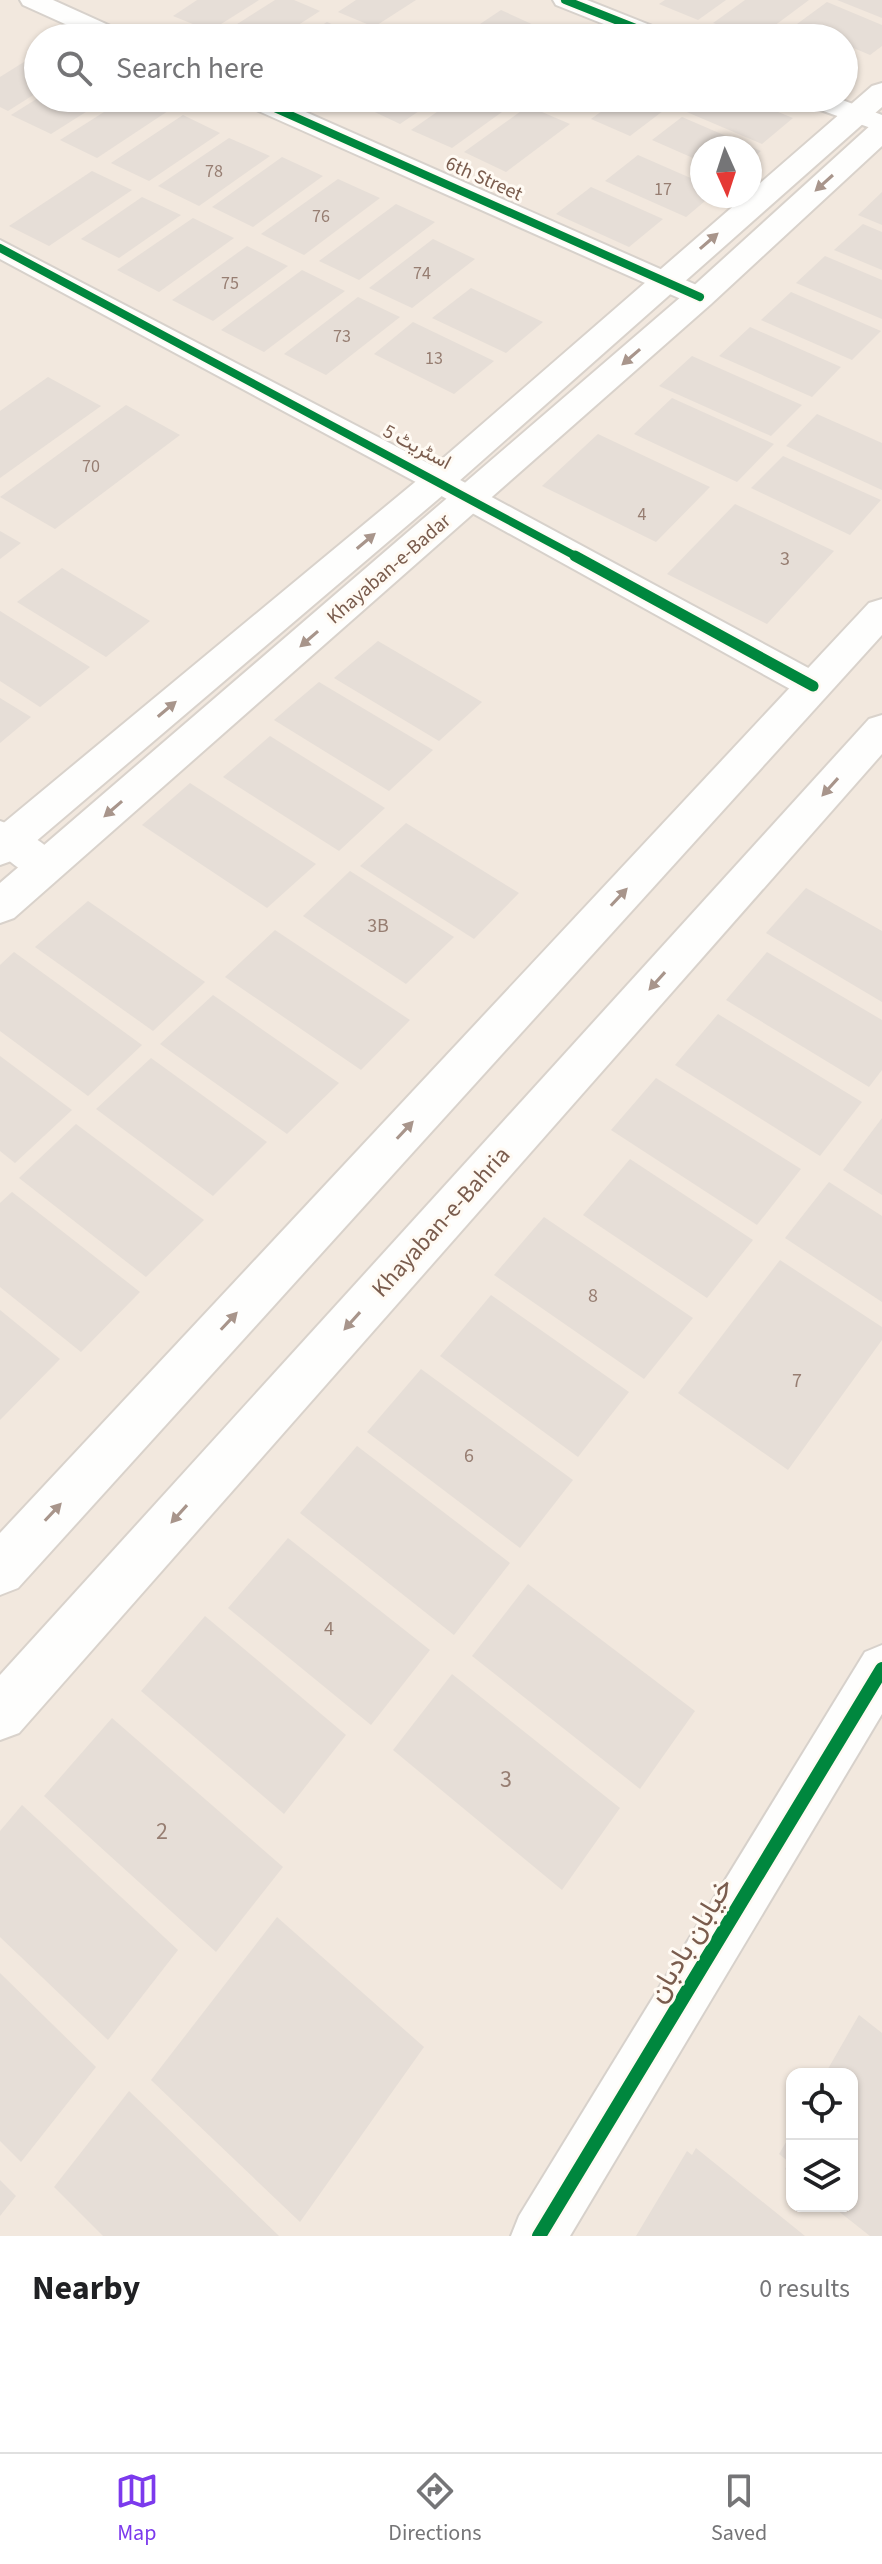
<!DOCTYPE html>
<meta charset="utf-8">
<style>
body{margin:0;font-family:"Source Sans 3",Vazirmatn,sans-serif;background:#f6f6f6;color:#202124}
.controls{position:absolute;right:24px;bottom:24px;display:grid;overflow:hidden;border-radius:16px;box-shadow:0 2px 6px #0004}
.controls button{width:72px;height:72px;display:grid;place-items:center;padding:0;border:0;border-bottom:2px solid #e0e0e0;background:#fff;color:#202124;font:40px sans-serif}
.compass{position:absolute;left:690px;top:136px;width:72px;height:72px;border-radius:50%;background:#fff;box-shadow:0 2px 6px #0004;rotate:177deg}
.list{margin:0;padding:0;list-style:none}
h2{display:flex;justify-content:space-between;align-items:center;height:104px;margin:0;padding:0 32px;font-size:34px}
h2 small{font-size:26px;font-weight:400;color:#757577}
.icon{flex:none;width:44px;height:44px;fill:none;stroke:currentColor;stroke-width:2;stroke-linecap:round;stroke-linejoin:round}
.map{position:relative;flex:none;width:882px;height:2236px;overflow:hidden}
.search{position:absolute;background:#fff;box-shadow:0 2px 6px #0004;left:24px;right:24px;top:24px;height:88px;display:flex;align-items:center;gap:20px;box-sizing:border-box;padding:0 28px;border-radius:44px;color:#757577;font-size:30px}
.sheet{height:216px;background:#fff}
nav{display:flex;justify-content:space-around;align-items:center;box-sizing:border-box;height:112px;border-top:2px solid #e0e0e0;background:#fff;font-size:22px;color:#757577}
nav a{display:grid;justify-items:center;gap:4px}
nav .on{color:#7c3aed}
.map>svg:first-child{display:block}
.residential{fill:#f2e8de;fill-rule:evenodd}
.building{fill:#e6ded7}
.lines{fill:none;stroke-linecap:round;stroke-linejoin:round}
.minor-casing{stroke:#d7d1cb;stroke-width:4}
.secondary-casing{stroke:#d9d2cb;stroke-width:4}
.minor{fill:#fefefd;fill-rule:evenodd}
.secondary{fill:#fefefd;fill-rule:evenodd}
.cycleway-far2-casing{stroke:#fffaf3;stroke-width:12}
.cycleway-far1-casing{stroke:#fffaf3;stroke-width:16}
.cycleway-casing{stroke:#fffaf3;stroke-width:19}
.cycleway-far2{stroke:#00873e;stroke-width:8}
.cycleway-far1{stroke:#00873e;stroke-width:11}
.cycleway{stroke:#00873e;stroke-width:14}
.oneway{fill:#a8958b}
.labels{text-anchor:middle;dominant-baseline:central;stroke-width:6;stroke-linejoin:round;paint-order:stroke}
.far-number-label{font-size:18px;fill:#977e72}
.far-street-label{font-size:20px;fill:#7a5c4d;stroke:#fffaf3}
.number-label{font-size:20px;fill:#977e72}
.street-label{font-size:24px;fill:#7a5c4d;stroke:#fffaf3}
.near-number-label{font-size:24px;fill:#977e72}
.near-street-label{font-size:28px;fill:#7a5c4d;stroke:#fffaf3}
</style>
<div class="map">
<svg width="882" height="2236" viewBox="0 0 882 2236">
<rect width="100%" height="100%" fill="#f9f5f0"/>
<path class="residential" d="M0 0H882V2236H0ZM38 38H844V98H38ZM702 148H750V196H702ZM792 2074H852V2206H792Z"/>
<g class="building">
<polygon points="197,0 259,0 210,31 173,16"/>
<polygon points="275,0 294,0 320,11 278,38 235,38 223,33"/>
<polygon points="356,0 416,0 374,27 338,12"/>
<polygon points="665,0 726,0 698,20 659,4"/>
<polygon points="745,0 809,0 758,38 713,23"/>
<polygon points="837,0 882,0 882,18"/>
<polygon points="827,2 882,25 882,46 870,55 844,44 844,38 830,38 797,24"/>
<polygon points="501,10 536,26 518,38 459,38"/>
<polygon points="327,22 364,38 301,38"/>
<polygon points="554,27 579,38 539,38"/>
<polygon points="32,57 38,60 38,92 8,111 0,107 0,77"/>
<polygon points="38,98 108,98 51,134 11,115"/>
<polygon points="126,98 140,98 168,111 97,158 60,140"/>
<polygon points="371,98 438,98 400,124 360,105"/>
<polygon points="457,98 506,98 516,102 452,148 411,130"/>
<polygon points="620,98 680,98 630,136 591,119"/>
<polygon points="698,98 743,98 793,118 762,144 682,110"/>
<polygon points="528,106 570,124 506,172 464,152"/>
<polygon points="183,115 220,133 149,181 111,163"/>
<polygon points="682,117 754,148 761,151 750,160 750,148 702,148 702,162 652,140"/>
<polygon points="229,138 270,156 199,206 158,186"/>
<polygon points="638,155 702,183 702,196 711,196 686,217 605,181"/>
<polygon points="282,157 323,176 253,227 212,207"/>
<polygon points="92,171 132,190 49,246 9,226"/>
<polygon points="338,179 380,198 304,255 261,234"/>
<polygon points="591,187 663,219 629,247 556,214"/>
<polygon points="882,192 882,225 858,215"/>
<polygon points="142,197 181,215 119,258 81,239"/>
<polygon points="396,204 435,222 359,280 319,261"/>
<polygon points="193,218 234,238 159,292 117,270"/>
<polygon points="863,224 882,232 882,270 834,250"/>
<polygon points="433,239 475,259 412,308 369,288"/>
<polygon points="247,246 288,266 213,321 172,300"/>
<polygon points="825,256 882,280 882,319 796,283"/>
<polygon points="302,270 345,291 264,352 221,330"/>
<polygon points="471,288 543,322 506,353 432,318"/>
<polygon points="791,292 881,331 852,360 761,320"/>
<polygon points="358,297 400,317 326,375 284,354"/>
<polygon points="413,322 494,361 454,394 374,354"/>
<polygon points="750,327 841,367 812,397 719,356"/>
<polygon points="692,356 802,405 771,436 659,386"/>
<polygon points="48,377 101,406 0,478 0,411"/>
<polygon points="672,398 774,444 737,482 634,434"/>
<polygon points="126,405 180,435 55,529 0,497"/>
<polygon points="817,414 882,443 882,490 786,446"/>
<polygon points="598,434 710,487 656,542 542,486"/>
<polygon points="783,456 881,500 850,535 751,488"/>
<polygon points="735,504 834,551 767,624 667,574"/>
<polygon points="0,531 21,543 0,559"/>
<polygon points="62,568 150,621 106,657 17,602"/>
<polygon points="0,611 90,667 40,707 0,681"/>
<polygon points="378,641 482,702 439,741 334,678"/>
<polygon points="319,682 433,750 389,791 274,720"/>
<polygon points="0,698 31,717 0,743"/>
<polygon points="270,736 385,808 339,851 223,777"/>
<polygon points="190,783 316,864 267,908 142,825"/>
<polygon points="406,823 519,893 474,939 360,866"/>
<polygon points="350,871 454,937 406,984 303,916"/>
<polygon points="806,888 882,931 882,1002 766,933"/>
<polygon points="88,901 205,982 153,1031 35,947"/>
<polygon points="275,930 410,1020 361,1070 225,977"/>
<polygon points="14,952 142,1045 88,1096 0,1031 0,965"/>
<polygon points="767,952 882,1020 882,1070 869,1087 726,1000"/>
<polygon points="213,995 339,1083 287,1134 160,1044"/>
<polygon points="718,1014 862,1102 820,1156 675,1065"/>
<polygon points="0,1056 72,1110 15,1163 0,1151"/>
<polygon points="151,1058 267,1142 213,1196 96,1109"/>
<polygon points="656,1078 801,1169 757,1225 611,1130"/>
<polygon points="882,1118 882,1195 843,1170"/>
<polygon points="76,1124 204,1220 146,1277 19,1178"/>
<polygon points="630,1159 753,1240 707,1298 583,1215"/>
<polygon points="829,1182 882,1216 882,1302 785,1238"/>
<polygon points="12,1192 140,1292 81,1352 0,1287 0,1203"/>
<polygon points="544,1217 693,1318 644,1379 494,1275"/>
<polygon points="780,1260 882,1327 882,1340 788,1470 678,1393"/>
<polygon points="491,1295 629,1392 578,1457 440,1356"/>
<polygon points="0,1310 60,1359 0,1420"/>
<polygon points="421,1369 573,1480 520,1548 367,1432"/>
<polygon points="357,1446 510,1563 454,1635 300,1513"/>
<polygon points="288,1538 430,1650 371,1725 228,1608"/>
<polygon points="528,1584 695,1711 640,1789 472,1656"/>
<polygon points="205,1616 346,1735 284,1814 141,1691"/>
<polygon points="452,1674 620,1808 562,1890 393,1750"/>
<polygon points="112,1718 283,1867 216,1952 44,1796"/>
<polygon points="22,1805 178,1950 108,2040 0,1937 0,1831"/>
<polygon points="277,1917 424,2047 300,2222 151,2080"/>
<polygon points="0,1973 96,2067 21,2162 0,2141"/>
<polygon points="859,2015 882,2033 882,2236 870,2236 832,2206 852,2206 852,2074 825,2074"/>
<polygon points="129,2091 279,2236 103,2236 54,2187"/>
<polygon points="792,2132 792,2175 785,2169 789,2162 779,2154"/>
<polygon points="696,2148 805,2236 636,2236 687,2151 692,2155"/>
<polygon points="0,2180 16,2196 0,2216"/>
</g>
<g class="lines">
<defs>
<g id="minor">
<polygon points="20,0 53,0 126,33 130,38 96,38 23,5"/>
<polygon points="553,0 587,0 670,33 674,38 639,38 556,5"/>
<polygon points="239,98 274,98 710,291 714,297 710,303 700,306 690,303 243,104"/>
<polygon points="800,98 837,98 882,115 882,132 804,104"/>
<polygon points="0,240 449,474 825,677 830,686 825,695 813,698 801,695 427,488 0,259"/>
<path d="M0 821C22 828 54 847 64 867L59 877C34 885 20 868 0 854Z"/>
<polygon points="882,1645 882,1714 570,2236 511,2236 519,2216 865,1652"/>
</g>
<g id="secondary">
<polygon points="882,83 882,107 450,489 14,860 0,865 0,826 426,473 745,196 750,196 750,192 872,86"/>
<polygon points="882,121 882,146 711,304 14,918 0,923 0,883 689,290 872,124"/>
<polygon points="882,599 882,635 18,1588 0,1595 0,1533 869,603"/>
<polygon points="882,715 882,754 19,1733 0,1740 0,1675 869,719"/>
</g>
</defs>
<use href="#minor" class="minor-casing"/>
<use href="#secondary" class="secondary-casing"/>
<use href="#minor" class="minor"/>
<use href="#secondary" class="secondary"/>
<defs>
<g id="cycleway-far2">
<polyline points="565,0 661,38"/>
<polyline points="252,98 700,297"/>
<polyline points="0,248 579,558"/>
</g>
<polyline id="cycleway-far1" points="575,556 813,686"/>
<polyline id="cycleway" points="539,2236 882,1669"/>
</defs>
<use href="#cycleway-far2" class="cycleway-far2-casing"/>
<use href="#cycleway-far1" class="cycleway-far1-casing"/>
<use href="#cycleway" class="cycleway-casing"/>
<use href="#cycleway-far2" class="cycleway-far2"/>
<use href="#cycleway-far1" class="cycleway-far1"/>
<use href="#cycleway" class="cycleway"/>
</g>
<defs><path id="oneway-solid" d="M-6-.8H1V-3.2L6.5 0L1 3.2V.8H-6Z" transform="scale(2)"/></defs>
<g class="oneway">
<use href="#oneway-solid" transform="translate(824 183) rotate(138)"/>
<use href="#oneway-solid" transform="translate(709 241) rotate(-41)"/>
<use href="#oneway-solid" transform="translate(631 357) rotate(139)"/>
<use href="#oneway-solid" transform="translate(366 541) rotate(-40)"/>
<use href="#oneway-solid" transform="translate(309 639) rotate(139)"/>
<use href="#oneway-solid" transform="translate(167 709) rotate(-40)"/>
<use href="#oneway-solid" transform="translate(830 787) rotate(132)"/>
<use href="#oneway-solid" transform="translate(113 809) rotate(139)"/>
<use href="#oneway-solid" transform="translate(619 897) rotate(-47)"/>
<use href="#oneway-solid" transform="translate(657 981) rotate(132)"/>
<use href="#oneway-solid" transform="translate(405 1130) rotate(-47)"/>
<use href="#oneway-solid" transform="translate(229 1321) rotate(-47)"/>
<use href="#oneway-solid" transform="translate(352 1321) rotate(132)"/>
<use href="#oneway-solid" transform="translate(53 1512) rotate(-47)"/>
<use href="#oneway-solid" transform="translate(179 1514) rotate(132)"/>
</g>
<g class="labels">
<g class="far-number-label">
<text x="214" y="171">78</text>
<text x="663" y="189">17</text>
<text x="321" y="216">76</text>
<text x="422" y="273">74</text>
<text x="230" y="283">75</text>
<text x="342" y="336">73</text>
<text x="434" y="358">13</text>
<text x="91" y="466">70</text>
<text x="642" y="514">4</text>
</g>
<g class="far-street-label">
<text transform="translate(484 179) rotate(24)">6th Street</text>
<text transform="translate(417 447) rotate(28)">اسٹریٹ 5</text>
<text transform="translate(389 569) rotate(-41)">Khayaban-e-Badar</text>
</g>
<g class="number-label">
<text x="785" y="559">3</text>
<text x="378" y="926">3B</text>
<text x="593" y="1296">8</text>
<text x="797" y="1381">7</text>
<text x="469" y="1456">6</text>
<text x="329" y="1629">4</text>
</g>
<g class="street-label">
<text transform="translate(441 1222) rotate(-48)">Khayaban-e-Bahria</text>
</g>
<g class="near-number-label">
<text x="506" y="1779">3</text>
<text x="162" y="1831">2</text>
</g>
<g class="near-street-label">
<text transform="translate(690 1940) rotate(-59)">خیابان بادبان</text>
</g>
</g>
</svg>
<div class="controls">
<button><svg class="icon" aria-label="locate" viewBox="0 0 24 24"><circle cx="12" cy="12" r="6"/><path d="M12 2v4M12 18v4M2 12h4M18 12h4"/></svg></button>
<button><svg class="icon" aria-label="layers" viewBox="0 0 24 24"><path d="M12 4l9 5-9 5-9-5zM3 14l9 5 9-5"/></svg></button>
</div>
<svg class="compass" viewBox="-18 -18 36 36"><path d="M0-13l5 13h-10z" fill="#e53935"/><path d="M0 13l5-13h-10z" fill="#757577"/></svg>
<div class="search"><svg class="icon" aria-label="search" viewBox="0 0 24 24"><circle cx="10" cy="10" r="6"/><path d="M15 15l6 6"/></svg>Search here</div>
</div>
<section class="sheet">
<h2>Nearby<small>0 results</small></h2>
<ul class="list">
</ul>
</section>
<nav>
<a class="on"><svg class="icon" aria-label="map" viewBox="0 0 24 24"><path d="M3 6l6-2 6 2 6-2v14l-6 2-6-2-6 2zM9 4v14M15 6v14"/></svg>Map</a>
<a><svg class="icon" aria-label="directions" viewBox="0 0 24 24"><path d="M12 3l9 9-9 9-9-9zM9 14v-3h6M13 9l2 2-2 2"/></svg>Directions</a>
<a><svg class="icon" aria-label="saved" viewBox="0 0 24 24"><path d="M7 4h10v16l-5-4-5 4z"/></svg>Saved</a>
</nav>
